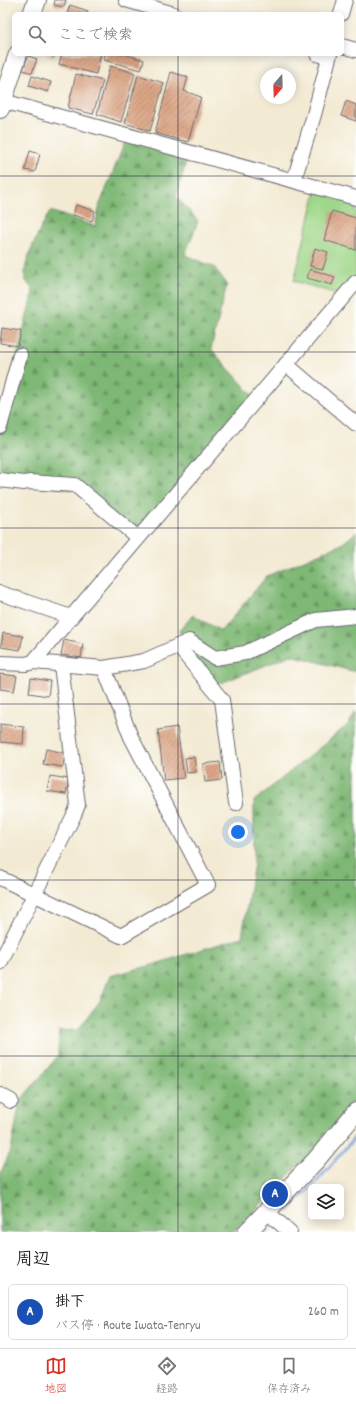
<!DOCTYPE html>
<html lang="ja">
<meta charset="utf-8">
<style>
body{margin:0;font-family:Dekko,"Klee One",sans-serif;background:#f6f6f6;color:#222}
.controls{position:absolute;right:12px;bottom:12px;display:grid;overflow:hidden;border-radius:6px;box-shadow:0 2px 10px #0003}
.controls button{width:36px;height:36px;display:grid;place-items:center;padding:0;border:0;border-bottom:1px solid #e0e0e0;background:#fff;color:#222;font:20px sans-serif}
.compass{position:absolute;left:260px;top:68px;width:36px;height:36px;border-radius:50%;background:#fff;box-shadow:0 2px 10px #0003;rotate:199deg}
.you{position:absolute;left:238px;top:832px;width:14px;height:14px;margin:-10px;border:3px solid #fff;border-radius:50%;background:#1a73e8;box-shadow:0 0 0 6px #1a73e833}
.badge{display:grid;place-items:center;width:26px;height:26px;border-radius:50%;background:#d93025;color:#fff;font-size:13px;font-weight:700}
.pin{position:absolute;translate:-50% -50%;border:2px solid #fff;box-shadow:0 1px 4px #0006}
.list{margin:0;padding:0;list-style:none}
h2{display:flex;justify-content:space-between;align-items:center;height:52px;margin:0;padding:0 16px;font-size:17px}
h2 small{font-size:13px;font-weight:400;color:#767676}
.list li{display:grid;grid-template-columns:26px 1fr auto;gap:12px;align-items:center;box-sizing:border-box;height:56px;margin:0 8px 8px;padding:0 8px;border:1px solid #e0e0e0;border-radius:6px}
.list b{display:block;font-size:15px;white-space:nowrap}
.list p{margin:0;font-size:13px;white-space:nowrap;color:#767676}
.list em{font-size:13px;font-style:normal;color:#767676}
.icon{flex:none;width:22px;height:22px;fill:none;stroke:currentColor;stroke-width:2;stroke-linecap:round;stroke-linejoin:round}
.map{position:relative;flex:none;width:356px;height:1232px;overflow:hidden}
.search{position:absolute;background:#fff;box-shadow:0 2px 10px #0003;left:12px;right:12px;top:12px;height:44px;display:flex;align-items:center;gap:10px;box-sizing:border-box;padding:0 14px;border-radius:6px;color:#767676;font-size:15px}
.sheet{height:116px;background:#fff}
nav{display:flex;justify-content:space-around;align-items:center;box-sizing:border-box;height:56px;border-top:1px solid #e0e0e0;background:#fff;font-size:11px;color:#767676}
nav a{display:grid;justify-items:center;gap:2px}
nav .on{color:#d93025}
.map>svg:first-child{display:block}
.grass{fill:#9ed789;stroke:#607c62}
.forest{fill:url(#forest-firs);stroke:#506d58}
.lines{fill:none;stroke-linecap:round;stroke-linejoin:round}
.stream{stroke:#6d9dd7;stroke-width:3}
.building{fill:url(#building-hatch)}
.minor-casing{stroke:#6b6870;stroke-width:16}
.major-casing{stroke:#6b6870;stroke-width:20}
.minor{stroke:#fff;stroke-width:14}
.major{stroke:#fff;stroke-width:18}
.grid{fill:none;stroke:#22223b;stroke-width:1;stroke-opacity:0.55}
</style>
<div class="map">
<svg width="356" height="1232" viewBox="0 0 356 1232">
<defs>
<pattern id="forest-firs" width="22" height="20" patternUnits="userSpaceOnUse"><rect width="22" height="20" fill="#7eb875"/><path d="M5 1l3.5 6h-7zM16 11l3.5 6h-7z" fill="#679561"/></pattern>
<pattern id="building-hatch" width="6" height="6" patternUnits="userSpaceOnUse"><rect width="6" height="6" fill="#dba686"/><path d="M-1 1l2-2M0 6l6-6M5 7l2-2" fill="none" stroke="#b1876f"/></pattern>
</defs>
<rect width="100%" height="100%" fill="#fdfcf7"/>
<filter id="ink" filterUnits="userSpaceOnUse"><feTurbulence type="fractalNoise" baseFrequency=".025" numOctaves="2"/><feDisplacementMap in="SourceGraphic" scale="8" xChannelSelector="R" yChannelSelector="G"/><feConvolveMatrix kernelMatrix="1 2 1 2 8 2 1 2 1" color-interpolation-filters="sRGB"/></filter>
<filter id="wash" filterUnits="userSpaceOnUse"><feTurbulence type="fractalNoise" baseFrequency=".012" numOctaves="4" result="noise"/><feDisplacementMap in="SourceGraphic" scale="16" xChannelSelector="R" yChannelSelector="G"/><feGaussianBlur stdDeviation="0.9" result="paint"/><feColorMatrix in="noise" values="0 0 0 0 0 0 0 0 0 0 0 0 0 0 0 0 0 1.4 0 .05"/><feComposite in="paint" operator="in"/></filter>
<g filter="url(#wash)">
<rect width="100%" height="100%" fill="#f3ead3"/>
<polygon class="grass" points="317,187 356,198 356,282 344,296 294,281"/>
<g class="forest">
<path d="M130 130 189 152 176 196 198 221 185 255 214 267 227 284 211 349 256 399 134 535 89 492 0 479V427L33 291C31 287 26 282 25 278 22 262 43 224 50 211L95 226 100 204Z"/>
<polygon points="356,532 356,672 291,655 211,687 190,657 186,642 179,631 193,615 221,631 267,576 342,544"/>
<polygon points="356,711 356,1102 319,1144 234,1232 0,1232 0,1174 11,1150 20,1101 58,1056 59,1031 78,1030 100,1001 110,976 152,965 242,937 254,863 254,801 349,724"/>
</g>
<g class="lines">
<g class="stream">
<polyline points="312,1187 356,1136"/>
<polyline points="288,1210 311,1188"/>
<polyline points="266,1232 269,1229"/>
</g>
</g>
<g id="blocks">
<g class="building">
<polygon points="55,0 66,0 64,7 54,5"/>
<polygon points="70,5 88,11 87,14 67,14"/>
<polygon points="45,54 55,54 54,57"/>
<polygon points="62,54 101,54 96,74 59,64"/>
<polygon points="105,54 124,54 144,60 141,70 104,60"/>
<polygon points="28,56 37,59 32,73 23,70"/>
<polygon points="110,66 135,73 121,122 97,114"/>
<polygon points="171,72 188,77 184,91 201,97 188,142 155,133"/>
<polygon points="76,74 103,81 93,114 68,108"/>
<polygon points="138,75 164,83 150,131 125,123"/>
<polygon points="32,76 51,82 48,92 29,86"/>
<polygon points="346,101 356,105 356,121 341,116"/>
<polygon points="30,151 40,154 35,172 25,170"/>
<polygon points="76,205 95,211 92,221 73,215"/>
<polygon points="332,211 356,218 356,250 324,240"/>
<polygon points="315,248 328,252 323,269 310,266"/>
<polygon points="310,269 335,277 332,285 307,278"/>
<polygon points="2,328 21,331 18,346 0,343"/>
<polygon points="3,633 23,636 20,650 1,647"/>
<polygon points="64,640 83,644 81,658 61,655"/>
<polygon points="0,674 17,676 14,691 0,689"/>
<polygon points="31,678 50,681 48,696 29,693"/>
<polygon points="0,724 24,727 23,744 0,742"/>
<polygon points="177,727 184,778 164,780 158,730"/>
<polygon points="46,749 65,753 63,767 43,764"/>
<polygon points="194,757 196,772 187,773 185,758"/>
<polygon points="220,762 222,780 205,782 203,764"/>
<polygon points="50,776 69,779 66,794 47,791"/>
</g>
</g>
</g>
<g filter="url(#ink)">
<use href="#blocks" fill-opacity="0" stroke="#6b6870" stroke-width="1"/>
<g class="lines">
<defs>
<g id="minor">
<polyline points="126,0 174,14"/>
<polyline points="341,14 345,0"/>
<polyline points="342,46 356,50"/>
<polyline points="317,54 329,57"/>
<polyline points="3,101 356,198"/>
<polyline points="294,180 314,115 330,54"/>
<polyline points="286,364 356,424"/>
<polyline points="0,427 20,355"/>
<polyline points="0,480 24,483 29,482 75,485 138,538"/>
<polyline points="0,593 71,617"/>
<polyline points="178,646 222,700 236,803"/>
<polyline points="33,662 104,668 144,661 189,641 215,658 245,653 316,620 356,616"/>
<polyline points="0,663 26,664 33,662 356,282"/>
<polyline points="0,878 121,936 208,885 131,737 104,668"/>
<polyline points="0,963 74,815 78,805 61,665"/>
<polyline points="0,1095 11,1101"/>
<polyline points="267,1212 290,1232"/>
</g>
<g id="major">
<polyline points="32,14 37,0"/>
<polyline points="0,109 18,54"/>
<polyline points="247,1232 316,1160 356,1112"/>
</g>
</defs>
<use href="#minor" class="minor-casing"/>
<use href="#major" class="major-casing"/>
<use href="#minor" class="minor"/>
<use href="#major" class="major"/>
</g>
</g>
<path class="grid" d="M178 0V14M178 54V1232M0 176H356M0 352H356M0 528H356M0 704H356M0 880H356M0 1056H356"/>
</svg>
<div class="controls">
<button><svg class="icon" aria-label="layers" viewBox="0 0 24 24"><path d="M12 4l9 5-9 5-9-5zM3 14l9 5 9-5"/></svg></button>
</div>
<svg class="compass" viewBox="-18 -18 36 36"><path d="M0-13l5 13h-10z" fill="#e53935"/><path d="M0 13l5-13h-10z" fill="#767676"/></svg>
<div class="you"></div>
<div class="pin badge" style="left:275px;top:1194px;background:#1a4fb4">A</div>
<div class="search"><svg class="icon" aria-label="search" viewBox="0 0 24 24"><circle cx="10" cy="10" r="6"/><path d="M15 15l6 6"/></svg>ここで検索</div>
</div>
<section class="sheet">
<h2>周辺<small></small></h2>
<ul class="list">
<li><span class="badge" style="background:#1a4fb4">A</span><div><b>掛下</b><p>バス停 · Route Iwata-Tenryu</p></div><em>260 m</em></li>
</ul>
</section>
<nav>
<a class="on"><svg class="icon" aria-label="map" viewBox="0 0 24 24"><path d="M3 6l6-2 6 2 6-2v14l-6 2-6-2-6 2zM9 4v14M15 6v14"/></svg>地図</a>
<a><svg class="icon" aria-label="directions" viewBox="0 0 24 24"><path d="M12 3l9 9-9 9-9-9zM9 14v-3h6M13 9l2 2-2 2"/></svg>経路</a>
<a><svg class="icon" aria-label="saved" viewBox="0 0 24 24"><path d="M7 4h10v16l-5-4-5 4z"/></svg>保存済み</a>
</nav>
